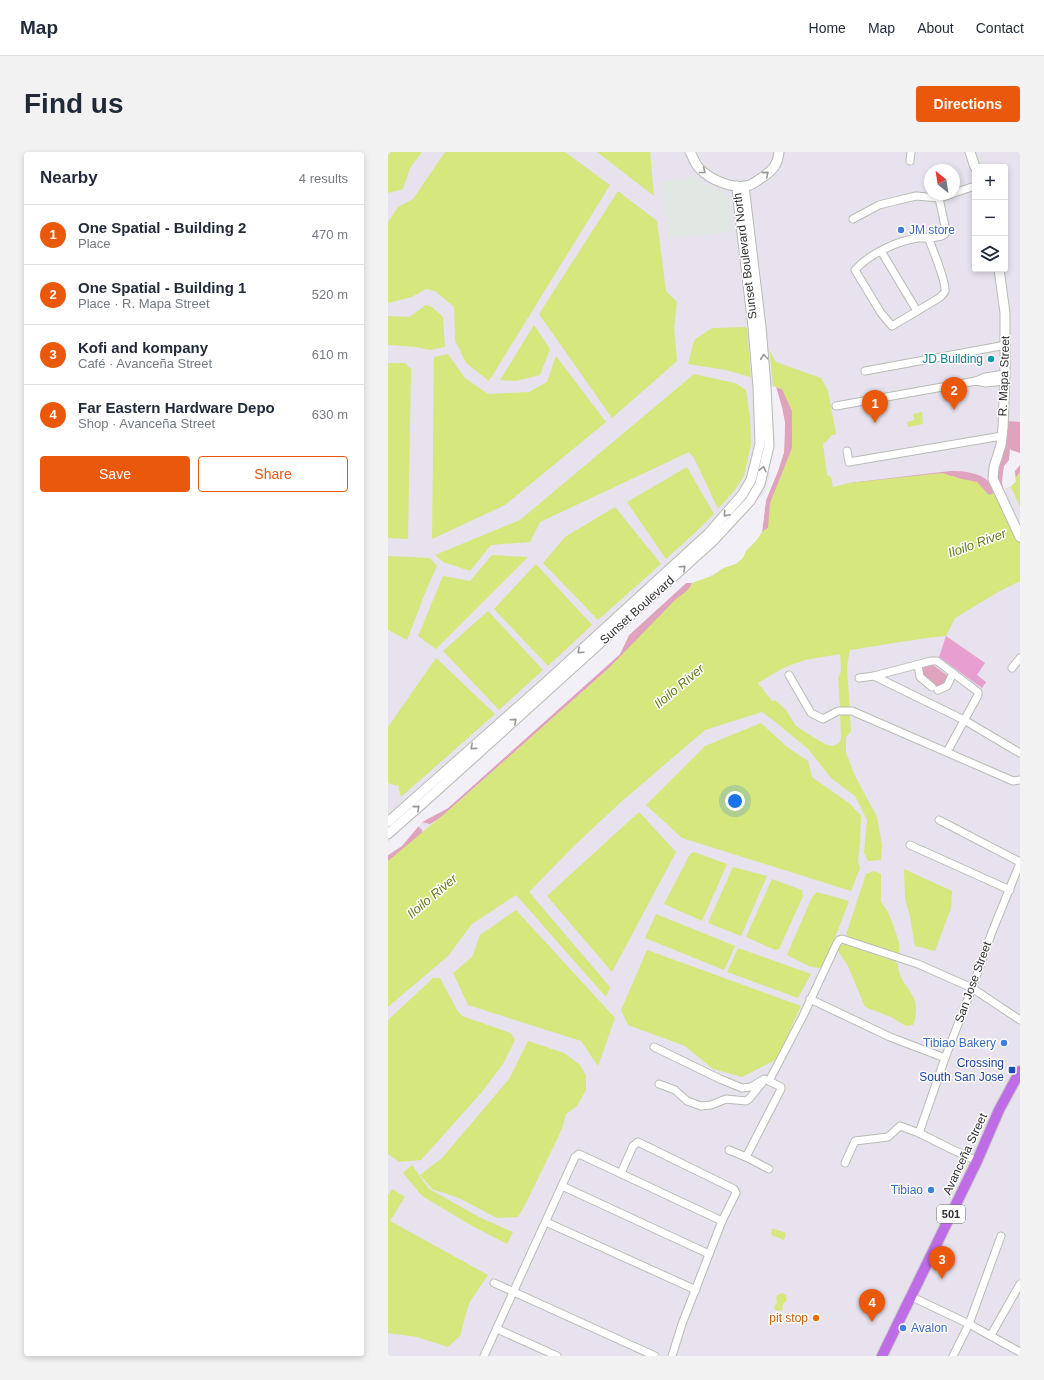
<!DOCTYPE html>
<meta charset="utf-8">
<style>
body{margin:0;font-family:Helvetica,sans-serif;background:#f2f2f3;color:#1f2937}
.controls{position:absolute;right:12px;top:12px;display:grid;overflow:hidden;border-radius:4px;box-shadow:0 2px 6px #0003}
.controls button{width:36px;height:36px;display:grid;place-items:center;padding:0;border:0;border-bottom:1px solid #e0e1e3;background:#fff;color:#1f2937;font:20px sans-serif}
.compass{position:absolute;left:536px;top:12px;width:36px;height:36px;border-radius:50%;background:#fff;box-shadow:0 2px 6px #0003;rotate:330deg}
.you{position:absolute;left:347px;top:649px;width:14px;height:14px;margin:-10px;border:3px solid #fff;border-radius:50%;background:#1a73e8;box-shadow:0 0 0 6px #1a73e833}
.badge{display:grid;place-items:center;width:26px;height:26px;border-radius:50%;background:#ea580c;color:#fff;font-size:13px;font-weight:700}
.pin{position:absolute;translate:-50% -33px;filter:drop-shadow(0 1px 2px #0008)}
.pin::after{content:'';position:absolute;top:21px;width:14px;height:12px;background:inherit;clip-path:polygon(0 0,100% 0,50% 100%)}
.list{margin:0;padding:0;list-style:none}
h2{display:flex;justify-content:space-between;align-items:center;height:52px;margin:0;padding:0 16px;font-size:17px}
h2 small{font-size:13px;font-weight:400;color:#747a83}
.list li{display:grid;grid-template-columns:26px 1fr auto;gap:12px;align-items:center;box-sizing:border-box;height:60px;padding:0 16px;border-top:1px solid #e0e1e3}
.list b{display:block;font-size:15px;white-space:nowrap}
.list p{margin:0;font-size:13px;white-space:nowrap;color:#747a83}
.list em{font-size:13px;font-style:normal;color:#747a83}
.actions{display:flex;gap:8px;padding:12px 16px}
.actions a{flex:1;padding:9px 0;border:1px solid #ea580c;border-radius:4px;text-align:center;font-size:14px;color:#ea580c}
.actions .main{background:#ea580c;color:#fff}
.icon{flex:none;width:22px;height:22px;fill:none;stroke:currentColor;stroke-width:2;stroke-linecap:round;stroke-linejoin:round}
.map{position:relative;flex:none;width:632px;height:1204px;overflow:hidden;border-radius:4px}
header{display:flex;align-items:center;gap:24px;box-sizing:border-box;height:56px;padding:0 20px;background:#fff;border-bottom:1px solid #e0e1e3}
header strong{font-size:19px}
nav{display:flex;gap:22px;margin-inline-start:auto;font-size:14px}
.intro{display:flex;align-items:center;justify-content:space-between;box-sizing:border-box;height:96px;padding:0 24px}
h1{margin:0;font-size:28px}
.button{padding:10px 18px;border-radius:4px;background:#ea580c;color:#fff;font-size:14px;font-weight:700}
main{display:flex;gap:24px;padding:0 24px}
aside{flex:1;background:#fff;border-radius:4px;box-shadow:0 2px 6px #0003}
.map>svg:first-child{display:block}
.industrial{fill:#e1e7e2}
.green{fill:#e0a3bd}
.pitch{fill:#e69fce}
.plaza{fill:#f3eff6}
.water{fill:#d5e77d;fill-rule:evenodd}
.pier{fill:#e7e2ee}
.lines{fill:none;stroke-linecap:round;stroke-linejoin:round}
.street-casing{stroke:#b5bdb2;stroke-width:9}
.secondary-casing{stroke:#b5bdb2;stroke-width:11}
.primary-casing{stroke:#c4c4c4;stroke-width:12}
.street{stroke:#fff;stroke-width:7}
.secondary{stroke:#fff;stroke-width:9}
.primary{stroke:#bf6de7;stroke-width:10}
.oneway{stroke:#969696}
.shop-dot{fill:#3f7fe0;stroke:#fff;stroke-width:1.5}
.culture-dot{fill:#0f9aa8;stroke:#fff;stroke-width:1.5}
.transit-dot{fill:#1a4fb4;stroke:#fff;stroke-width:1.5}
.food-dot{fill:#e8710a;stroke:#fff;stroke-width:1.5}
.labels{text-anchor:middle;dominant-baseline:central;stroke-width:3;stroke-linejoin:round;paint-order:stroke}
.shield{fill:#fff;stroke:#6d6d6d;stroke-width:1}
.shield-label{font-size:11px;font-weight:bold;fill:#2e2e2e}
.shop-label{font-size:12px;fill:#366cbe;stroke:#fff;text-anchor:start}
.street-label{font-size:12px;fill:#2e2e2e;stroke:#fff}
.culture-label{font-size:12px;fill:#0d838f;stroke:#fff;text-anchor:end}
.transit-label{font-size:12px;fill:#164399;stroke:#fff;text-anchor:end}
.food-label{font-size:12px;fill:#c56008;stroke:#fff;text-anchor:end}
.water-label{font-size:13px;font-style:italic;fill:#637c17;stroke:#fff}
</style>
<header>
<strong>Map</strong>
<nav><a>Home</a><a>Map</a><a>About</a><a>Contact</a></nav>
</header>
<div class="intro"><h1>Find us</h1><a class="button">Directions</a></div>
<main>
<aside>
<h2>Nearby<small>4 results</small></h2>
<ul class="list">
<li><span class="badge">1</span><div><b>One Spatial - Building 2</b><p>Place</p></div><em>470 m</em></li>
<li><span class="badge">2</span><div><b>One Spatial - Building 1</b><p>Place · R. Mapa Street</p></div><em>520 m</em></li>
<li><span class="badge">3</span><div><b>Kofi and kompany</b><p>Café · Avanceña Street</p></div><em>610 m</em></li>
<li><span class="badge">4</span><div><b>Far Eastern Hardware Depo</b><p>Shop · Avanceña Street</p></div><em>630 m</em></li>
</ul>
<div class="actions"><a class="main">Save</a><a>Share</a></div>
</aside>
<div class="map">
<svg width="632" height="1204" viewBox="0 0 632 1204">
<rect width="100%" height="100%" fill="#e7e2ee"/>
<polygon class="industrial" points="307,24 319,33 335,39 342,47 346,80 281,86 273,30"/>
<g class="green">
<polygon points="388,235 394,237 407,255 406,295 380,376 374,380 378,348 390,319 396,300 397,271"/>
<polygon points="619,269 632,270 632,340 623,335 615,338 609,324 609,316"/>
<path d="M562 319C574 319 591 320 600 329 604 334 606 344 609 350L461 331Z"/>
<polygon points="298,431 304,431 302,436 279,465 52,666 42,672 34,670 60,656 232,502 241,483"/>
<polygon points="545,513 560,524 559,531 550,536 536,527 533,516"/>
<path d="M30 674 34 678V684L0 719V703C12 696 22 685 30 674Z"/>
</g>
<polygon class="pitch" points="558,484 597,511 589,523 598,530 594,536 551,505"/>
<g class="plaza">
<polygon points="383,235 388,235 394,255 397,271 396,300 390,319 378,348 374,380 368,389 358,399 355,406 348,412 336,416 316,427 304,431 298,431 241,483 232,502 60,656 34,670 14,694 0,703 0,690 44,651 328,394 366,353 370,347 375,343 382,323 381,318 387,292"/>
<polygon points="622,296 623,298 632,301 632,313 627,319 628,330 623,335 616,338 614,331 615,320 616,314 621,308"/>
</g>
<g class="water">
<polygon points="0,0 34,0 22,16 15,37 0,41"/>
<polygon points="57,0 177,0 222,33 101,229 78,211 67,188 66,155 47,139 38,137 24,145 0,151 0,70 10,55 25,47"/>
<polygon points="209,0 262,0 266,44"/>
<polygon points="230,39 269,69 278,139 289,150 286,176 289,209 224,266 151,162"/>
<polygon points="38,153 44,155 55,165 57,195 42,198 28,195 0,193 0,164 21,165"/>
<polygon points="146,173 162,197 152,223 128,229 112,228"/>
<path d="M357 175 374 186 388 210 433 226 440 239 448 282 442 284V286L435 292 439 323 443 325 445 335 461 331 554 321 574 327 589 330 601 343 622 335 628 330V325L632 320V429L610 440 567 466 558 484 538 486 462 498 459 514 463 579 458 585V600L466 622 489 665 494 693 493 708 480 709 476 701 479 668 467 644 443 626 420 597 385 568 374 560 317 578 233 650 187 693 141 740 222 835 218 845 128 743 84 772 60 804 0 855V709L61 658 220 517 287 448C293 443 302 438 304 431L324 424 336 416 348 412 355 406 358 399 368 389 374 380 380 376 382 351 404 296V259L394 237 359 224 338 218 300 212 306 188 324 176ZM452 502 453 519 450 526 452 556 453 587 451 591 445 594 439 593 425 585 408 574 398 558 387 548 384 549 370 531 395 516 417 508Z"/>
<polygon points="60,202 77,226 100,242 141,240 159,230 168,204 218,270 117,353 44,387 46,205"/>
<polygon points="0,211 17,211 23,217 20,387 0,386"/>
<polygon points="306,222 347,231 358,238 362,266 363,292 356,324 346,339 330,357 306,306 301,300 152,370 142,390 103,393 82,419 55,410 47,403 132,368"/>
<polygon points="534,260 535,272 520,275 519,270 526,268 525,262"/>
<polygon points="299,315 326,362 311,377 278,407 239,350"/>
<polygon points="227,355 273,412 210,468 155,411 177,385"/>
<polygon points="104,403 140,405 48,497 30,484 55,424 82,429"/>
<polygon points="0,404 42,406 49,414 39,436 19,488 0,478"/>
<polygon points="148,412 204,473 160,514 106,457"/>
<polygon points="100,459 155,518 111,558 55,499"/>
<polygon points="48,506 107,562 13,645 10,634 0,631 0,575"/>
<polygon points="373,571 399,595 420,609 424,625 462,652 473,664 472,690 470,709 472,716 463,739 294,686 258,653 317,594"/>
<polygon points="251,660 288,700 224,820 159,744"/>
<polygon points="306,700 339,712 314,769 276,752 302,702"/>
<polygon points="345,715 379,724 353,784 320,771"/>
<polygon points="516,717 564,739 563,756 547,799 527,794 522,765 517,746"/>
<polygon points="486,719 493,722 493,750 500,760 507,778 511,791 511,803 461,787 458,783 478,722"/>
<polygon points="384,727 414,738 415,744 391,797 387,798 358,785"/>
<polygon points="429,740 461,749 435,817 421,814 399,803 424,745"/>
<polygon points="128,758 227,866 210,914 193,889 80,853 65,821 84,805 92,783"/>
<polygon points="268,762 347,794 336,818 257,786"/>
<path d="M455 792 506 809 510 812C510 837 537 839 525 873L518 874 503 865 477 855 460 814 449 797Z"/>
<polygon points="350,796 423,822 410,846 339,820"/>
<polygon points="259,798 413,854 389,907 354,925 325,917 297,894 240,873 233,858"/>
<polygon points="45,826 52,826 69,858 74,864 123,881 127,888 115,912 93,941 33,1008 11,1010 0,1002 0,868"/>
<polygon points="140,889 176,901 191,912 198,923 198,938 189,954 178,962 174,977 137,1053 130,1065 109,1066 71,1046 44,1037 32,1023 54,1006 121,927"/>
<polygon points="24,1013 41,1037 93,1066 125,1080 119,1092 86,1075 34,1044 15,1021"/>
<polygon points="4,1037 17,1045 2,1069 100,1123 81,1151 72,1184 60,1195 29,1185 0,1181 0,1043"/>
<polygon points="384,1076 398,1081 396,1088 383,1083"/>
<polygon points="394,1141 398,1143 399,1148 395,1152 394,1158 389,1159 386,1156 389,1150 388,1146 389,1143"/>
</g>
<g class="pier">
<polygon points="359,175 361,175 375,184 381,194 385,234 381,235 363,227"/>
<polygon points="623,335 632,355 632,373 615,338"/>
</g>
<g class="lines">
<defs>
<g id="street">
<polyline points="522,9 523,0"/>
<polyline points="566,41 587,34"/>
<polyline points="465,67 491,53 511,48 528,44 551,46 564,42"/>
<path d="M540 85C544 96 558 128 557 139 556 142 553 144 551 146L504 174 493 161 467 118C481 102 509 89 530 86 538 85 551 87 557 82L558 79 551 46"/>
<polyline points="493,99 529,159"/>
<polyline points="477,219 618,193"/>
<polyline points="588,229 598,231 617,229"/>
<polyline points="448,254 588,229 597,225 617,222"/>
<polyline points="459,299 461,310 614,284"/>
<polyline points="530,513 532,525 544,535"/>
<polyline points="624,516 632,506"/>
<polyline points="401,523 423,561 435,567 450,559 464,559 625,629 632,628"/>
<polyline points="486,524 576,568 632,601"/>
<polyline points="471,526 486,524 543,509 549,509 590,540 590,543 559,600"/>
<polyline points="550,538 559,534 565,521"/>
<polyline points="551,668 632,710"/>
<polyline points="522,693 622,738"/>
<polyline points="422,847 502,885 557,906"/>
<polyline points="266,895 332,927 354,936 363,935 376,927 381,929 415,864 449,791 451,788 454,787 530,812 584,836 632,868"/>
<polyline points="271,932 287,938 299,949 313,954 323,953 338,947 358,949 361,947 374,931"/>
<polyline points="341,998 358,1005 381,1017"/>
<polyline points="358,1005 393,937 393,935 381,929"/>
<polyline points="589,1009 561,996 531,981 557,906 584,836 604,780 632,711"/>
<polyline points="457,1011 467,989 500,985 512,974 531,981"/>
<polyline points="233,1021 245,994 250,990 346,1037 348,1041 334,1069 294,1172 284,1204"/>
<polyline points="174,1034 321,1102"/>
<polyline points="158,1070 308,1138"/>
<polyline points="106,1131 267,1204"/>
<polyline points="522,1144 581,1172 632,1200"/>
<polyline points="109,1177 169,1204"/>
<polyline points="603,1183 632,1132"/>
<polyline points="96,1204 187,1005 191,1002 334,1069"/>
<polyline points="565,1204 581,1172 613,1084"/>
</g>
<g id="secondary">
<path d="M302 0C305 5 307 12 311 16 322 28 346 38 362 33 367 31 371 27 375 25 385 18 390 12 391 0"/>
<polyline points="582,0 587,15"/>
<polyline points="611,117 617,161 617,222 615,276 613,293 606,315 605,327 632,385"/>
<polyline points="0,670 157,531 321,381 354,343 363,328 372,292 370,235 365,175 350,47 349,34"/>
<polyline points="0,682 43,644 325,389 362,349 372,332 381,294 378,235 373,175 356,34"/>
</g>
<polyline id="primary" points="494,1204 589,1009 611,958 632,919"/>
</defs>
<use href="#street" class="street-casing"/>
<use href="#secondary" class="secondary-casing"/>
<use href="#primary" class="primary-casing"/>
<use href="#street" class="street"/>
<use href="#secondary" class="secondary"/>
<use href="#primary" class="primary"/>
</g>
<defs><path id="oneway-chevron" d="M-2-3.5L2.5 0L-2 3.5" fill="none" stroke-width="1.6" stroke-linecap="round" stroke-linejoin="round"/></defs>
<g class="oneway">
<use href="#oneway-chevron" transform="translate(315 19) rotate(39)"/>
<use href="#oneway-chevron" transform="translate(378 22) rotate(-40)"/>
<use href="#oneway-chevron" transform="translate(376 205) rotate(-95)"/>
<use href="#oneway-chevron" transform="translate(375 317) rotate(-76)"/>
<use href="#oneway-chevron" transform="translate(338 362) rotate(131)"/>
<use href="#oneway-chevron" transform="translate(295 416) rotate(-42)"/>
<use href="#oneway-chevron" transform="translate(192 499) rotate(138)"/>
<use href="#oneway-chevron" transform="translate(126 569) rotate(-42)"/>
<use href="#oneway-chevron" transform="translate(85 595) rotate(139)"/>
<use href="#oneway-chevron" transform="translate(29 656) rotate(-41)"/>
</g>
<g class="shop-dot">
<circle cx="513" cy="78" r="4"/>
<circle cx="616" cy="891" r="4"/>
<circle cx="543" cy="1038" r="4"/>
<circle cx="515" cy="1176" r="4"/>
</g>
<circle class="culture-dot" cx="603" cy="207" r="4"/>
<rect class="transit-dot" x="620" y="914" width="8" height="8" rx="2"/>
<circle class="food-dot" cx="428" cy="1166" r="4"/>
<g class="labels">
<rect class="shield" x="549" y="1053" width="28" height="18" rx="3"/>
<g class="shield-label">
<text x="563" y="1062">501</text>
</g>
<g class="shop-label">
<text x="521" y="78">JM store</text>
<text x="608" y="891" text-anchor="end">Tibiao Bakery</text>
<text x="535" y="1038" text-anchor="end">Tibiao</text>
<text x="523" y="1176">Avalon</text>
</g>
<g class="street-label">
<text transform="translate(357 104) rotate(-97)">Sunset Boulevard North</text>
<text transform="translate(616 224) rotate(-88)">R. Mapa Street</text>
<text transform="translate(249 458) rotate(-42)">Sunset Boulevard</text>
<text transform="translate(585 830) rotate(-70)">San Jose Street</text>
<text transform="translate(577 1002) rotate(-65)">Avanceña Street</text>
</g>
<g class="culture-label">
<text x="595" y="207">JD Building</text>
</g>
<g class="transit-label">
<text x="616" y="911">Crossing<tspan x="616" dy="14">South San Jose</tspan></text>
</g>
<g class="food-label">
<text x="420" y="1166">pit stop</text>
</g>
<g class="water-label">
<text transform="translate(589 391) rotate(-20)">Iloilo River</text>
<text transform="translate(291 534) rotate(-40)">Iloilo River</text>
<text transform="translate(44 744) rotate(-40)">Iloilo River</text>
</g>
</g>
</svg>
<div class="controls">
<button>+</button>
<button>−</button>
<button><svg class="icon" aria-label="layers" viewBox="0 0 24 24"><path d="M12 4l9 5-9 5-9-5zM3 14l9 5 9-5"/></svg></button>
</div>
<svg class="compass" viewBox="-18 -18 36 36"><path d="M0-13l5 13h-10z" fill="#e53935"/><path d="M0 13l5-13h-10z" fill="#747a83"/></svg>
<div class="you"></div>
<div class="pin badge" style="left:487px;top:271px">1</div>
<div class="pin badge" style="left:566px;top:258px">2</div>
<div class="pin badge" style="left:554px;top:1127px">3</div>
<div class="pin badge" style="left:484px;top:1170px">4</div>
</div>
</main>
